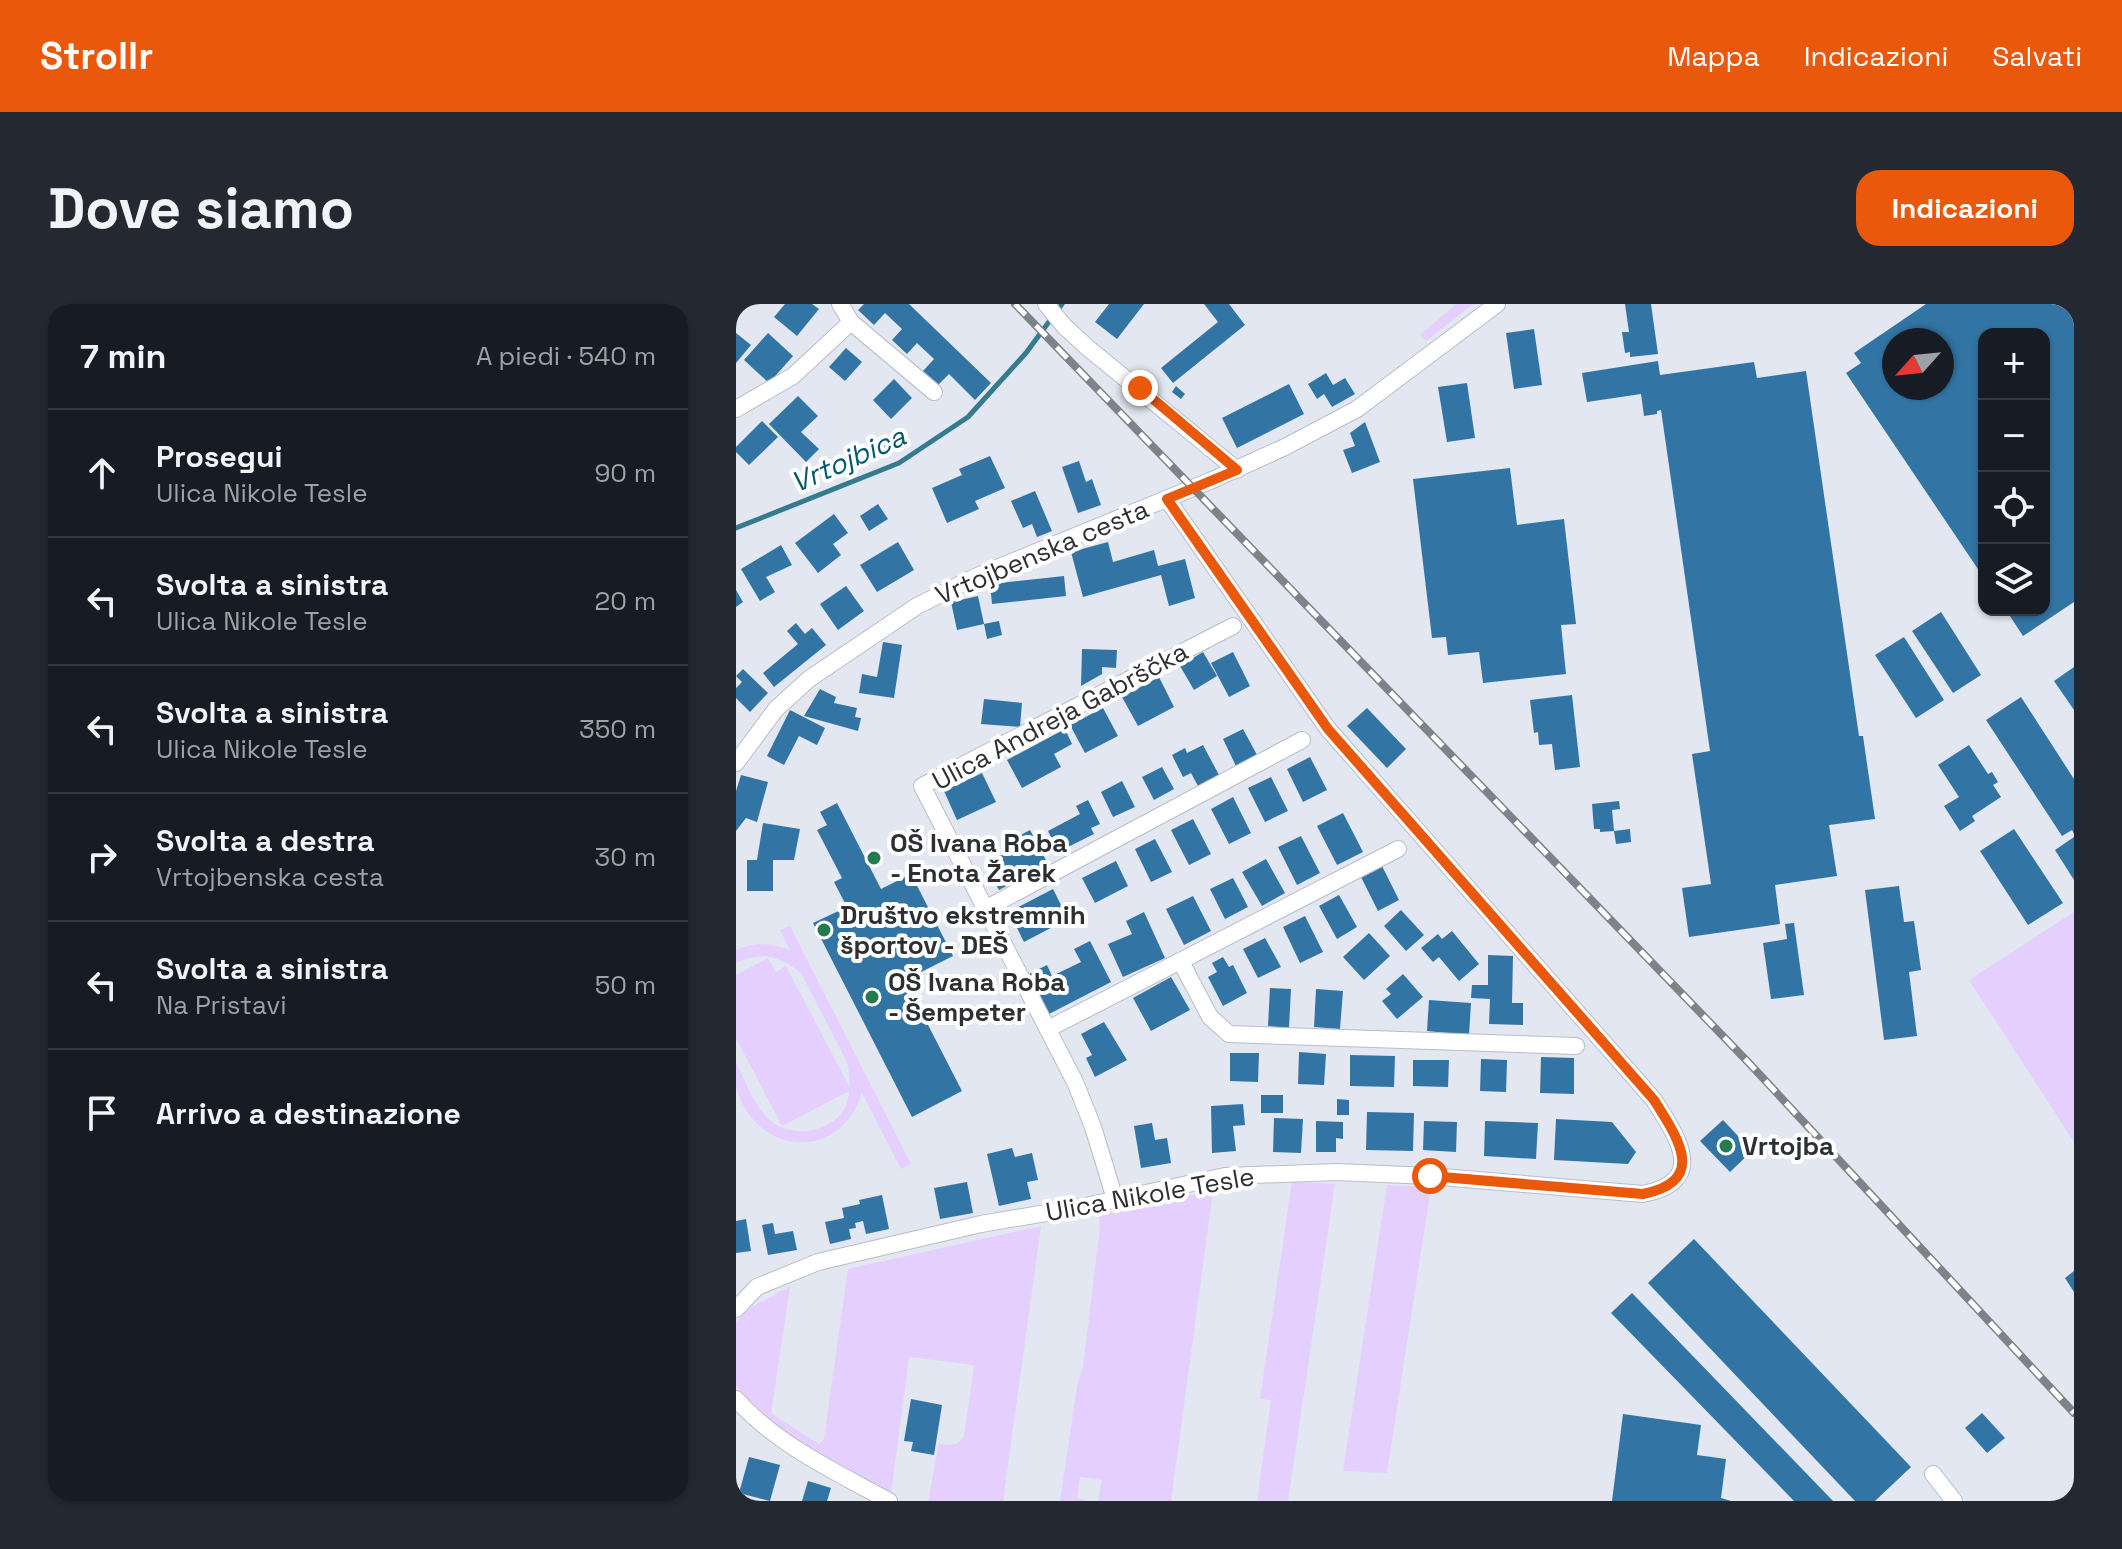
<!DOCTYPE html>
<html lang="it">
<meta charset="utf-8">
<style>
body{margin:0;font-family:"Space Grotesk",sans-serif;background:#242831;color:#f1f3f6}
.controls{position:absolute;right:24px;top:24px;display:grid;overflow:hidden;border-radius:16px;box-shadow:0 2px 6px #0004}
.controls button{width:72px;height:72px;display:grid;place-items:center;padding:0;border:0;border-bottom:2px solid #363941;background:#171b24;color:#f1f3f6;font:40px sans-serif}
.compass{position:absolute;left:1146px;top:24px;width:72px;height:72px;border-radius:50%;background:#171b24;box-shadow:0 2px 6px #0004;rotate:243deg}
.stop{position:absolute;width:24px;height:24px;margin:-18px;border:6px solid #ea580c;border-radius:50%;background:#fff}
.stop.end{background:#ea580c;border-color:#fff;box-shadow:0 2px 8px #0008}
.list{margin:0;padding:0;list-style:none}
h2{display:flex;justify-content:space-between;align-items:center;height:104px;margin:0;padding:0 32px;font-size:34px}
h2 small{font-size:26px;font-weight:400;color:#9ea1a6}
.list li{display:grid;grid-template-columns:52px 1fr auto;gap:24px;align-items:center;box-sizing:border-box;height:128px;padding:0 32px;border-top:2px solid #363941}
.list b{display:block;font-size:30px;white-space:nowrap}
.list p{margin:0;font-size:26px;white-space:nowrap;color:#9ea1a6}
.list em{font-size:26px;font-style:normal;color:#9ea1a6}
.icon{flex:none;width:44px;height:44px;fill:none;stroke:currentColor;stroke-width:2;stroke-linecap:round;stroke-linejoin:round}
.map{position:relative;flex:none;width:1338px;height:1197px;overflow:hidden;border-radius:24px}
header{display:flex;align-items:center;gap:48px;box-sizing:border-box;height:112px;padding:0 40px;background:#ea580c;color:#fff}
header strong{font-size:38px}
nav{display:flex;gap:44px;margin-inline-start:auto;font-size:28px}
.intro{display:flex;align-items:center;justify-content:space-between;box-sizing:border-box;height:192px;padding:0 48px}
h1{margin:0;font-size:56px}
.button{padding:20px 36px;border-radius:24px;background:#ea580c;color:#fff;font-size:28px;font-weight:700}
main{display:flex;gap:48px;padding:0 48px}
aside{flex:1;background:#171b24;border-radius:24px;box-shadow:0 2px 6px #0004}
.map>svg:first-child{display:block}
.green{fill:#e4cffe}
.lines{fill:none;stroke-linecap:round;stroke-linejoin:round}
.stream{stroke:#357b90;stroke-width:5}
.building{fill:#3275a4;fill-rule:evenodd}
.minor-casing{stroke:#b8bdc7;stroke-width:18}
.minor{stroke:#fff;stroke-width:16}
.rail-casing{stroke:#7f8289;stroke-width:8}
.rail{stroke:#fff;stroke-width:5;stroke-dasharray:15;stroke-linecap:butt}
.route{stroke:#ea580c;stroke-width:10}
.poi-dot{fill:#237b4f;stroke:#fff;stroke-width:3}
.labels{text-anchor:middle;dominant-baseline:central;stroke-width:8;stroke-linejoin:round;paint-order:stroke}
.street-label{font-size:26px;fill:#2d2f33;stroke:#fff}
.poi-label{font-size:26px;font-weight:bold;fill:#2d2f33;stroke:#fff;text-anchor:start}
.water-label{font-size:28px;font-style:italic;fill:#02586c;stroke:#fff}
</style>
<header>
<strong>Strollr</strong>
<nav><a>Mappa</a><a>Indicazioni</a><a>Salvati</a></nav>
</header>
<div class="intro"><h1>Dove siamo</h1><a class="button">Indicazioni</a></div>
<main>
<aside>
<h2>7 min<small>A piedi · 540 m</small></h2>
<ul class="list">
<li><svg class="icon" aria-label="ahead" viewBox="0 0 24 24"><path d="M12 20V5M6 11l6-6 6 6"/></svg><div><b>Prosegui</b><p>Ulica Nikole Tesle</p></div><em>90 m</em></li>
<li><svg class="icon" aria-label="left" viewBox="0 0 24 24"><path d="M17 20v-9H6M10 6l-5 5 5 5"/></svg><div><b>Svolta a sinistra</b><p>Ulica Nikole Tesle</p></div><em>20 m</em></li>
<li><svg class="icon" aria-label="left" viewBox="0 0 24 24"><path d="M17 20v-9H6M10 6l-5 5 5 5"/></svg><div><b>Svolta a sinistra</b><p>Ulica Nikole Tesle</p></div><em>350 m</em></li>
<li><svg class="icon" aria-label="right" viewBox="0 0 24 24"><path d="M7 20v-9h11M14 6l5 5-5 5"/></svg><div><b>Svolta a destra</b><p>Vrtojbenska cesta</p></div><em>30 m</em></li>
<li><svg class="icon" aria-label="left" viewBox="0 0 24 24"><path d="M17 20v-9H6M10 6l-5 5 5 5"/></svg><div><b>Svolta a sinistra</b><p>Na Pristavi</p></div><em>50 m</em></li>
<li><svg class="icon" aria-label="arrive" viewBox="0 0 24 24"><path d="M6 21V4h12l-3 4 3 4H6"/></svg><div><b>Arrivo a destinazione</b></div></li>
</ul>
</aside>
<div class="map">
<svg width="1338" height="1197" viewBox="0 0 1338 1197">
<rect width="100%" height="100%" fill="#e2e7f1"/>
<g class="green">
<polygon points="720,0 737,0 690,37 684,31"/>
<polygon points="1338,608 1338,838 1233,676"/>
<path d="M54 622 175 860 165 865 126 789C104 859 20 853 0 783 0 776 0 766 0 758 10 777 18 804 36 818 62 838 113 824 113 787L46 822 0 734V671L32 654 40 668 50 662 114 784 112 760 65 669C44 651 24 647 0 659V646C19 638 35 639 54 646L44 626Z"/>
<polygon points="556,878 599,880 552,1197 521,1197 535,1096 524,1095"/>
<polygon points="651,881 695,883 651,1169 607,1167"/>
<polygon points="477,887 435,1197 362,1197 366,1176 344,1173 341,1194 354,1197 324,1197 341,1083 347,1063 364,924 363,910"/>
<path d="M305 922 267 1197H192L203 1140C214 1141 222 1143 228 1132L238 1061 173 1053 155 1190C100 1165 42 1127 0 1082V1019L15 1003 54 983 35 1109 83 1140 88 1135 112 965Z"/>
</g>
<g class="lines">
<polyline class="stream" points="0,224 163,159 232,113 290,49 326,0"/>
</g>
<g class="building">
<polygon points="49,0 76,0 83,5 61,32 38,13"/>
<polygon points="128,0 173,0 255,79 239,96 213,70 202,81 187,67 198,55 181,39 171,50 156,36 166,25 149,9 138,21 122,6"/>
<polygon points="373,0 408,0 381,35 359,18"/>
<polygon points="468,0 493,0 509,21 437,79 425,64 482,18"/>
<polygon points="889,0 915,0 922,50 894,53 894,48 889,49 886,28 893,28"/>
<path d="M1190 0H1338V298L1287 332 1270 306H1308V30H1248V274L1110 69 1125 59 1118 49ZM1158 36H1206V84H1158Z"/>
<polygon points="798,25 806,81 778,85 770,29"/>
<polygon points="0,29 15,41 0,59"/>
<polygon points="32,29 57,52 33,79 8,56"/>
<polygon points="110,44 126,58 109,77 93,63"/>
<polygon points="922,57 924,71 1018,58 1021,74 1070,67 1123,432 1127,432 1139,515 1093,521 1101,572 1039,581 1044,620 953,633 946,584 975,580 956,450 974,447 925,106 921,107 921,110 908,112 905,90 851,98 846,69"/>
<polygon points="590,69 597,81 609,74 619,90 596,103 588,90 581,95 572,80"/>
<polygon points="158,75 176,94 155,115 137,96"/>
<polygon points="731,79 739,134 711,138 702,83"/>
<polygon points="553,80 568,110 501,144 486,114"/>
<polygon points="440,82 449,90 445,95 436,88"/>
<polygon points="62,92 82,112 65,128 83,145 70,158 33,120"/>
<polygon points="26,117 42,133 13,161 0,148 0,143"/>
<polygon points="629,118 644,158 616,169 607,146 619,142 614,129"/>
<polygon points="144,134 151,141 141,151 134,144"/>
<polygon points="254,152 269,184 239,197 243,205 211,219 196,184 226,171 223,165"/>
<polygon points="343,157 350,178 356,175 365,201 342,209 326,163"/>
<polygon points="774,164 781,221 828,215 840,320 825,321 830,370 747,379 743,348 712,351 710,333 696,334 677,175"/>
<polygon points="299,187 316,227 301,233 296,220 287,224 275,197"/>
<polygon points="142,200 152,215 133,227 124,212"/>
<polygon points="98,210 112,229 97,240 105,251 82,269 59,239"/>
<polygon points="162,238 178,266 141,288 124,261"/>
<polygon points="372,238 377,258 418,246 422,262 449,255 459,294 433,302 425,271 347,293 335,248"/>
<polygon points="45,241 56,261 30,273 39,288 24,297 5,265"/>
<polygon points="328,272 330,292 256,300 254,280"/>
<polygon points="110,282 128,307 102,326 84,300"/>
<polygon points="0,286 7,298 0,303"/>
<polygon points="242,292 248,320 221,326 215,298"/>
<polygon points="1205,308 1245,371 1217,389 1176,327"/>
<polygon points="263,317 266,331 251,335 248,320"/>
<polygon points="60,319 69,330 76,324 90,341 38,383 27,369 62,340 51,327"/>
<polygon points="1168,333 1208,396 1180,414 1139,351"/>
<polygon points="147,338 166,341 158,394 123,389 126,370 141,373"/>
<polygon points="346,345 381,346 380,364 366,363 366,370 345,382"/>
<polygon points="467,348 481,372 458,386 444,362"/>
<polygon points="497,348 514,382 493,393 475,359"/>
<polygon points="1338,363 1338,406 1318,377"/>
<polygon points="7,365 32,389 14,408 0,394 0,384 6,378 0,372"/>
<polygon points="423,373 438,403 402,422 386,393"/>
<polygon points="84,385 100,393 98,399 121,404 119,413 125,414 122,427 68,412"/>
<polygon points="836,391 844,463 819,466 816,440 803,441 802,428 798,429 794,396"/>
<polygon points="1285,393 1338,475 1338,530 1336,526 1326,532 1250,416"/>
<polygon points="248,395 286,399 284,423 245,420"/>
<polygon points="367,404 382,432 349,449 334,421"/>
<polygon points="631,404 670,445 651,464 611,422"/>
<polygon points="54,406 89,424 81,441 63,432 48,461 31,452"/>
<polygon points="329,425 336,440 318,450 325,463 286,484 271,456"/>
<polygon points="507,425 521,451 500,462 487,435"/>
<polygon points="467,441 483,471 462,482 455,469 447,473 436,451 449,444 451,449"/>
<polygon points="1233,441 1252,470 1256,468 1262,478 1257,481 1265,493 1236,512 1239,517 1224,527 1208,502 1223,493 1202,461"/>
<polygon points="574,453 591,486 567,498 551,465"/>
<polygon points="426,463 438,485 418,496 406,473"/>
<polygon points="246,469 260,498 221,516 208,487"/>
<polygon points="5,471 32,478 21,518 10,514 0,527 0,487"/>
<polygon points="535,473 552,507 529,518 512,484"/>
<polygon points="386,477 399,503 377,513 365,488"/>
<polygon points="497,493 515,529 493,540 475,505"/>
<polygon points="352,496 364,520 355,524 358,530 322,548 312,527 344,510 340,502"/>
<polygon points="883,497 884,505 876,506 878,527 864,528 864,525 858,525 856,500"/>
<polygon points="101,499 145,585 175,570 217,652 177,672 181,680 173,684 226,787 176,813 77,619 111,603 98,578 106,574 81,526 91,521 84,508"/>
<polygon points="607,509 627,548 601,561 581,522"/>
<polygon points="457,515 475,550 453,561 435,526"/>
<polygon points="27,519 64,525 58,556 37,556 37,587 11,587 11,556 21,556"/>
<polygon points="894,525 895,538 880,540 878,527"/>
<polygon points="1278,525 1327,599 1292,621 1244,547"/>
<polygon points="294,526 312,560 263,586 249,560 281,543 277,535"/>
<polygon points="565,532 584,569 561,581 542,543"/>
<polygon points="1338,533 1338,576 1319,546"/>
<polygon points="419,535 436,568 415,578 399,545"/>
<polygon points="530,555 549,589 526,602 506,568"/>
<polygon points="380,557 392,582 359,599 346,574"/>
<polygon points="646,562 663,596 642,607 625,573"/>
<polygon points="497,574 512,603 489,615 474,585"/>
<polygon points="1163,582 1168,618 1178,617 1185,666 1173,668 1181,732 1148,736 1129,586"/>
<polygon points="317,585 332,615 288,638 273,608"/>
<polygon points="603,591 621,623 601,635 583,602"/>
<polygon points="457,592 475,627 448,641 430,605"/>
<polygon points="665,606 688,631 670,647 648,622"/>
<polygon points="408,608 429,654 387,673 372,640 396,630 390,617"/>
<polygon points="569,612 587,648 564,659 547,623"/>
<polygon points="1058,619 1068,691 1035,695 1027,639 1051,635 1049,620"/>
<polygon points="716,627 743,660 723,677 703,653 697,658 685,644 702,630 706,635"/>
<polygon points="633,629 654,652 628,676 607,653"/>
<polygon points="529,634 545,663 522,674 507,645"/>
<polygon points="354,637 375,678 313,710 293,670 311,661 316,672 345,658 338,645"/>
<polygon points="752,651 777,652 776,699 787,699 787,721 753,720 754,695 735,694 736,681 752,681"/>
<polygon points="487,653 493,663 497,661 511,689 487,702 472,673 481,668 476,659"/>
<polygon points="667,670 687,693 661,715 646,697 655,690 650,685"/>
<polygon points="435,673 454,706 415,727 397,694"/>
<polygon points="534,684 555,685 553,724 532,722"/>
<polygon points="580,685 607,687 604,725 578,723"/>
<polygon points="693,696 735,699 733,731 691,727"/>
<polygon points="368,718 391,756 359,773 350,754 356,751 345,730"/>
<polygon points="563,748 590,750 588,781 562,780"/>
<polygon points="494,749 523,749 522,778 494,777"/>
<polygon points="614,751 659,752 658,783 614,782"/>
<polygon points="805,753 838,754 838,790 804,789"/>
<polygon points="745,755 771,756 770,788 744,787"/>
<polygon points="677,756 713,756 712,783 677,782"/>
<rect x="525" y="791" width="22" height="18"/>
<polygon points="601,795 613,796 613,811 601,811"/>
<polygon points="507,800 509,821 497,822 500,847 476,849 475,802"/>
<polygon points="631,808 678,809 677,847 630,846"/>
<polygon points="538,814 567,815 565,849 537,848"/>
<polygon points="820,815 876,818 900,848 892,860 818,856"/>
<polygon points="987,816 1016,847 994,868 964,837"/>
<polygon points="580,817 607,818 607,835 600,834 600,848 580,848"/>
<polygon points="688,817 721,818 720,848 687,846"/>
<polygon points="749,817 802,819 800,855 748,852"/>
<polygon points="416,819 419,836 431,834 435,859 405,864 398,822"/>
<polygon points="276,844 279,853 296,849 302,876 291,878 295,895 263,902 251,850"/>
<polygon points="231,878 237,909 204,915 198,884"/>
<polygon points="146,891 153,925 130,930 127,917 119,919 120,924 113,925 115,935 94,940 89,918 108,914 106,904 124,900 123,896"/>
<polygon points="10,915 15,947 0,949 0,917"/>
<polygon points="37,919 39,930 57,927 61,946 32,951 26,921"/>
<polygon points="958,935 1175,1163 1139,1197 1119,1197 912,979"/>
<polygon points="1338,967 1338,988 1329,974"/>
<polygon points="896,989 1097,1197 1058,1197 875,1009"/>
<polygon points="175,1095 206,1101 198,1151 175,1147 177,1138 168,1137"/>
<polygon points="1246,1109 1269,1134 1251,1149 1229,1124"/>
<polygon points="887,1110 965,1121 961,1151 990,1155 985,1194 995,1197 876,1197"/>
<polygon points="13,1153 44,1161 34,1197 3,1189"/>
<polygon points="72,1177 95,1184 91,1197 66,1197"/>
</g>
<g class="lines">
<defs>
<g id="minor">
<polyline points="104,0 115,18 198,88"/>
<polyline points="310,0 328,22 352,44 501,166"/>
<polyline points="0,105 57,72 115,18"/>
<polyline points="0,459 40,405 73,375 181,302 239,273 474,177 549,143 621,105 761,0"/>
<polyline points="249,605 566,436"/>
<polyline points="445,658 474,713 493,730 840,742"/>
<polyline points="312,725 662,545"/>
<polyline points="379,895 357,823 339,778 186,482 497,322"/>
<path d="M0 1005 21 983 82 958 245 920 345 903 489 872 601 868 694 872 907 890C972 877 942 834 918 796L592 425 431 195"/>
<path d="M0 1095C41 1141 100 1168 153 1197"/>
<polyline points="1197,1170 1218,1197"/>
</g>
</defs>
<use href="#minor" class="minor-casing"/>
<use href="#minor" class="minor"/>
<defs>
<polyline id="rail" points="279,0 1012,758 1338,1109"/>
</defs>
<use href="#rail" class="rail-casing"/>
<use href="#rail" class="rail"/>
</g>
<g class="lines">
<path class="route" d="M404 84 501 166 431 195 592 425 918 796C942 834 972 877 907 890L694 872"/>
</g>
<g class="poi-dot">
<circle cx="138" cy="554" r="8"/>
<circle cx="88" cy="626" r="8"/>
<circle cx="136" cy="693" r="8"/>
<circle cx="990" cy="842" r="8"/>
</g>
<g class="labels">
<g class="street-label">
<text transform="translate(306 248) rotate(-23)">Vrtojbenska cesta</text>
<text transform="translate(324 412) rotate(-28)">Ulica Andreja Gabrščka</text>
<text transform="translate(414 890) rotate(-10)">Ulica Nikole Tesle</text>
</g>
<g class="poi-label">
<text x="154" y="539">OŠ Ivana Roba<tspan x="154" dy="30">- Enota Žarek</tspan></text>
<text x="104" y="611">Društvo ekstremnih<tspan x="104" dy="30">športov - DEŠ</tspan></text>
<text x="152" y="678">OŠ Ivana Roba<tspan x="152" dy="30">- Šempeter</tspan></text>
<text x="1006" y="842">Vrtojba</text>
</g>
<g class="water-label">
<text transform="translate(112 155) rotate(-24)">Vrtojbica</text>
</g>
</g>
</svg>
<div class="controls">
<button>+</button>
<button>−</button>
<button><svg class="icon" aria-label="locate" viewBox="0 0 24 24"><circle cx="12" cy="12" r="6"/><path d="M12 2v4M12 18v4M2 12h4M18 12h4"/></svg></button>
<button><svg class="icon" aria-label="layers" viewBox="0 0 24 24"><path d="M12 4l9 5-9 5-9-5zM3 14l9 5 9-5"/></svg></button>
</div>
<svg class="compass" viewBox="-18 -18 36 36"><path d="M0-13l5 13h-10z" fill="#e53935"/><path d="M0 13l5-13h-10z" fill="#9ea1a6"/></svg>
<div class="stop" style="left:694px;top:872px"></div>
<div class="stop end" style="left:404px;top:84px"></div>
</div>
</main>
